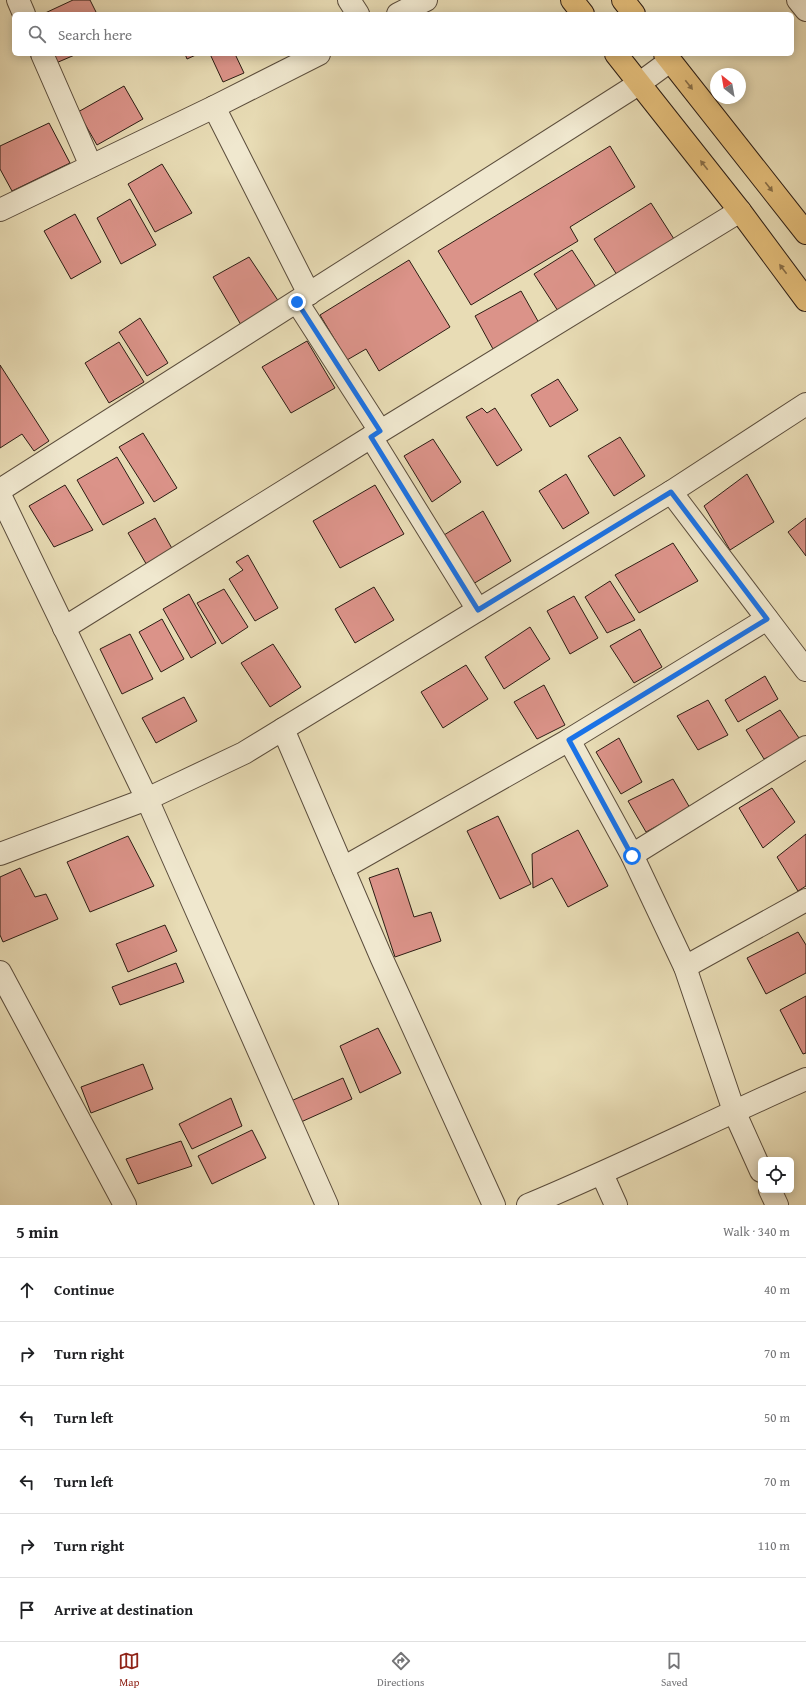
<!DOCTYPE html>
<meta charset="utf-8">
<style>
body{margin:0;font-family:"Gentium Book Plus",serif;background:#f6f6f6;color:#202124}
.controls{position:absolute;right:12px;bottom:12px;display:grid;overflow:hidden;border-radius:6px;box-shadow:0 2px 10px #0003}
.controls button{width:36px;height:36px;display:grid;place-items:center;padding:0;border:0;border-bottom:1px solid #e0e0e0;background:#fff;color:#202124;font:20px sans-serif}
.compass{position:absolute;left:710px;top:68px;width:36px;height:36px;border-radius:50%;background:#fff;box-shadow:0 2px 10px #0003;rotate:329deg}
.stop{position:absolute;width:12px;height:12px;margin:-9px;border:3px solid #1a73e8;border-radius:50%;background:#fff}
.stop.end{background:#1a73e8;border-color:#fff;box-shadow:0 1px 4px #0008}
.list{margin:0;padding:0;list-style:none}
h2{display:flex;justify-content:space-between;align-items:center;height:52px;margin:0;padding:0 16px;font-size:17px}
h2 small{font-size:13px;font-weight:400;color:#757577}
.list li{display:grid;grid-template-columns:26px 1fr auto;gap:12px;align-items:center;box-sizing:border-box;height:64px;padding:0 16px;border-top:1px solid #e0e0e0}
.list b{display:block;font-size:15px;white-space:nowrap}
.list em{font-size:13px;font-style:normal;color:#757577}
.icon{flex:none;width:22px;height:22px;fill:none;stroke:currentColor;stroke-width:2;stroke-linecap:round;stroke-linejoin:round}
.map{position:relative;flex:none;width:806px;height:1205px;overflow:hidden}
.search{position:absolute;background:#fff;box-shadow:0 2px 10px #0003;left:12px;right:12px;top:12px;height:44px;display:flex;align-items:center;gap:10px;box-sizing:border-box;padding:0 14px;border-radius:6px;color:#757577;font-size:15px}
.sheet{height:436px;background:#fff}
nav{display:flex;justify-content:space-around;align-items:center;box-sizing:border-box;height:56px;border-top:1px solid #e0e0e0;background:#fff;font-size:11px;color:#757577}
nav a{display:grid;justify-items:center;gap:2px}
nav .on{color:#8f2418}
.map>svg:first-child{display:block}
.building{fill:#db9389;stroke:#2c1d14}
.lines{fill:none;stroke-linecap:round;stroke-linejoin:round}
.minor-casing{stroke:#5b4d3c;stroke-width:24}
.major-casing{stroke:#2c1d14;stroke-width:24}
.minor{stroke:#f0e8cf;stroke-width:22}
.major{stroke:#e4be7a;stroke-width:22}
.oneway{fill:#886e47}
.route{stroke:#1a73e8;stroke-width:5}
</style>
<div class="map">
<svg width="806" height="1205" viewBox="0 0 806 1205">
<rect width="100%" height="100%" fill="#e8dcb5"/>
<filter id="stains"><feTurbulence type="fractalNoise" baseFrequency=".005" numOctaves="4"/><feColorMatrix values="0 0 0 0 .2 0 0 0 0 .09 0 0 0 0 .02 0 0 0 .5 -.17"/></filter>
<radialGradient id="worn" r=".72"><stop offset=".6" stop-color="#630" stop-opacity="0"/><stop offset="1" stop-color="#630" stop-opacity=".3"/></radialGradient>
<g class="building">
<polygon points="73,0 90,0 97,14 43,14"/>
<polygon points="52,54 77,54 56,63"/>
<polygon points="185,54 198,54 187,59"/>
<polygon points="210,54 235,54 244,73 223,82"/>
<polygon points="124,86 143,119 97,145 78,112"/>
<polygon points="49,123 70,163 12,191 0,169 0,146"/>
<polygon points="610,146 635,187 570,227 578,241 471,305 438,251"/>
<polygon points="162,164 192,213 155,232 128,184"/>
<polygon points="130,199 156,245 121,264 97,218"/>
<polygon points="651,203 674,239 617,275 594,239"/>
<polygon points="75,214 101,262 71,279 44,231"/>
<polygon points="572,250 596,287 558,311 534,274"/>
<polygon points="249,257 281,305 244,330 213,277"/>
<polygon points="409,260 450,327 379,371 366,349 347,360 320,315"/>
<polygon points="521,291 539,323 493,349 475,316"/>
<polygon points="140,318 168,363 147,376 119,332"/>
<polygon points="307,341 335,388 291,413 262,367"/>
<polygon points="119,342 144,382 109,403 85,363"/>
<polygon points="0,365 49,441 34,451 22,434 0,448"/>
<polygon points="558,379 578,410 550,427 531,395"/>
<polygon points="482,408 487,413 495,408 522,450 497,466 466,417"/>
<polygon points="143,433 177,488 154,502 119,447"/>
<polygon points="620,437 645,476 614,496 588,456"/>
<polygon points="433,439 461,482 432,502 404,456"/>
<polygon points="117,457 144,503 103,525 77,480"/>
<polygon points="566,474 589,513 563,529 539,491"/>
<polygon points="747,474 774,522 730,550 704,506"/>
<polygon points="65,485 93,530 54,547 29,506"/>
<polygon points="375,485 404,534 340,568 313,521"/>
<polygon points="483,511 511,561 473,584 444,535"/>
<polygon points="155,518 174,552 148,567 128,533"/>
<polygon points="806,518 806,556 788,532"/>
<polygon points="673,543 698,581 639,613 615,575"/>
<polygon points="248,555 278,608 255,621 229,579 243,570 236,562"/>
<polygon points="610,581 635,620 607,633 585,597"/>
<polygon points="374,587 394,620 355,643 335,609"/>
<polygon points="224,589 248,627 222,644 197,603"/>
<polygon points="189,594 216,643 191,658 163,609"/>
<polygon points="574,596 598,638 570,654 547,611"/>
<polygon points="162,619 184,659 161,672 139,632"/>
<polygon points="530,627 550,659 504,689 485,657"/>
<polygon points="640,629 662,667 634,683 610,646"/>
<polygon points="130,634 153,679 122,694 100,649"/>
<polygon points="273,644 301,687 270,707 241,663"/>
<polygon points="466,665 488,699 443,728 421,692"/>
<polygon points="765,676 778,699 738,722 725,700"/>
<polygon points="544,685 565,725 537,739 514,702"/>
<polygon points="184,697 197,721 156,743 142,718"/>
<polygon points="708,700 728,735 698,750 677,716"/>
<polygon points="780,710 801,741 764,759 746,730"/>
<polygon points="619,738 642,782 621,794 596,752"/>
<polygon points="673,779 690,808 646,832 628,801"/>
<polygon points="772,788 795,822 763,848 739,808"/>
<polygon points="498,816 531,884 500,899 467,831"/>
<polygon points="578,830 608,886 568,907 552,878 533,888 532,854"/>
<polygon points="806,834 806,886 798,891 777,857"/>
<polygon points="128,836 154,886 90,912 67,862"/>
<polygon points="20,868 35,897 46,894 58,919 3,942 0,935 0,877"/>
<polygon points="398,868 414,917 431,912 441,941 395,957 369,878"/>
<polygon points="165,925 177,951 128,972 116,944"/>
<polygon points="798,932 806,945 806,973 766,994 747,958"/>
<polygon points="176,963 184,982 120,1005 112,987"/>
<polygon points="806,996 806,1053 803,1054 780,1010"/>
<polygon points="378,1028 401,1073 360,1093 340,1046"/>
<polygon points="143,1064 153,1089 91,1113 81,1087"/>
<polygon points="343,1078 352,1099 301,1122 291,1101"/>
<polygon points="231,1098 242,1126 192,1149 179,1124"/>
<polygon points="252,1130 266,1158 212,1184 198,1156"/>
<polygon points="181,1141 192,1166 138,1184 126,1159"/>
</g>
<g class="lines">
<defs>
<g id="minor">
<polyline points="18,0 24,14"/>
<polyline points="349,0 358,14"/>
<polyline points="798,0 806,10"/>
<polyline points="398,14 426,0"/>
<polyline points="42,54 91,166"/>
<polyline points="214,107 309,294"/>
<polyline points="0,210 214,107 319,54"/>
<polyline points="297,302 380,431"/>
<polyline points="371,437 478,610"/>
<polyline points="0,490 640,83 670,61"/>
<polyline points="671,492 806,670"/>
<polyline points="0,495 147,799 327,1205"/>
<polyline points="64,628 371,437 740,211"/>
<polyline points="283,729 382,959 494,1205"/>
<polyline points="569,740 632,855 685,967 734,1111 761,1171"/>
<polyline points="0,854 147,799 244,753 671,492 806,404"/>
<polyline points="632,855 806,747"/>
<polyline points="343,868 569,740 767,619"/>
<polyline points="685,967 806,900"/>
<polyline points="0,972 125,1205"/>
<polyline points="602,1174 616,1205"/>
<polyline points="770,1190 777,1205"/>
<path d="M528 1205C622 1166 713 1120 806 1079"/>
</g>
<g id="major">
<polyline points="572,0 583,14"/>
<polyline points="623,0 634,14"/>
<polyline points="616,54 740,211 806,300"/>
<polyline points="665,54 806,233"/>
</g>
</defs>
<use href="#minor" class="minor-casing"/>
<use href="#major" class="major-casing"/>
<use href="#minor" class="minor"/>
<use href="#major" class="major"/>
</g>
<defs><path id="oneway-solid" d="M-6-.8H1V-3.2L6.5 0L1 3.2V.8H-6Z"/></defs>
<g class="oneway">
<use href="#oneway-solid" transform="translate(689 85) rotate(52)"/>
<use href="#oneway-solid" transform="translate(704 165) rotate(-128)"/>
<use href="#oneway-solid" transform="translate(769 187) rotate(52)"/>
<use href="#oneway-solid" transform="translate(783 269) rotate(-127)"/>
</g>
<g class="lines">
<polyline class="route" points="297,302 380,431 371,437 478,610 671,492 767,619 569,740 632,856"/>
</g>
<rect width="100%" height="100%" filter="url(#stains)"/>
<rect width="100%" height="100%" fill="url(#worn)"/>
</svg>
<div class="controls">
<button><svg class="icon" aria-label="locate" viewBox="0 0 24 24"><circle cx="12" cy="12" r="6"/><path d="M12 2v4M12 18v4M2 12h4M18 12h4"/></svg></button>
</div>
<svg class="compass" viewBox="-18 -18 36 36"><path d="M0-13l5 13h-10z" fill="#e53935"/><path d="M0 13l5-13h-10z" fill="#757577"/></svg>
<div class="stop" style="left:632px;top:856px"></div>
<div class="stop end" style="left:297px;top:302px"></div>
<div class="search"><svg class="icon" aria-label="search" viewBox="0 0 24 24"><circle cx="10" cy="10" r="6"/><path d="M15 15l6 6"/></svg>Search here</div>
</div>
<section class="sheet">
<h2>5 min<small>Walk · 340 m</small></h2>
<ul class="list">
<li><svg class="icon" aria-label="ahead" viewBox="0 0 24 24"><path d="M12 20V5M6 11l6-6 6 6"/></svg><div><b>Continue</b></div><em>40 m</em></li>
<li><svg class="icon" aria-label="right" viewBox="0 0 24 24"><path d="M7 20v-9h11M14 6l5 5-5 5"/></svg><div><b>Turn right</b></div><em>70 m</em></li>
<li><svg class="icon" aria-label="left" viewBox="0 0 24 24"><path d="M17 20v-9H6M10 6l-5 5 5 5"/></svg><div><b>Turn left</b></div><em>50 m</em></li>
<li><svg class="icon" aria-label="left" viewBox="0 0 24 24"><path d="M17 20v-9H6M10 6l-5 5 5 5"/></svg><div><b>Turn left</b></div><em>70 m</em></li>
<li><svg class="icon" aria-label="right" viewBox="0 0 24 24"><path d="M7 20v-9h11M14 6l5 5-5 5"/></svg><div><b>Turn right</b></div><em>110 m</em></li>
<li><svg class="icon" aria-label="arrive" viewBox="0 0 24 24"><path d="M6 21V4h12l-3 4 3 4H6"/></svg><div><b>Arrive at destination</b></div></li>
</ul>
</section>
<nav>
<a class="on"><svg class="icon" aria-label="map" viewBox="0 0 24 24"><path d="M3 6l6-2 6 2 6-2v14l-6 2-6-2-6 2zM9 4v14M15 6v14"/></svg>Map</a>
<a><svg class="icon" aria-label="directions" viewBox="0 0 24 24"><path d="M12 3l9 9-9 9-9-9zM9 14v-3h6M13 9l2 2-2 2"/></svg>Directions</a>
<a><svg class="icon" aria-label="saved" viewBox="0 0 24 24"><path d="M7 4h10v16l-5-4-5 4z"/></svg>Saved</a>
</nav>
